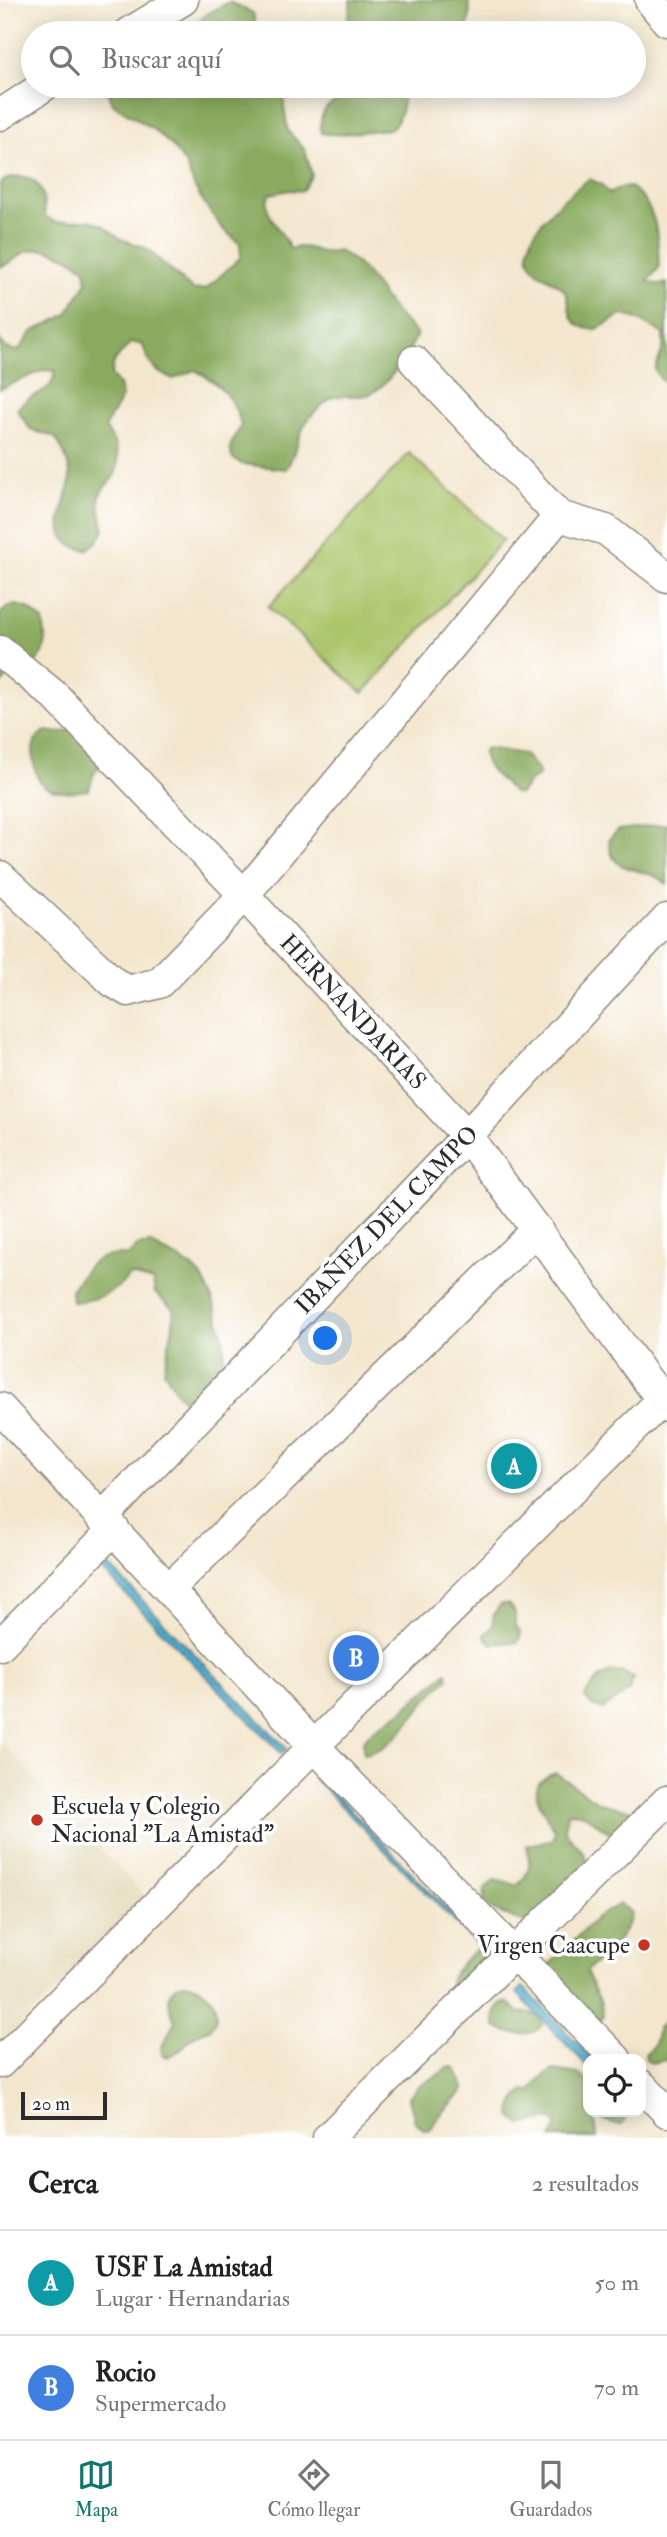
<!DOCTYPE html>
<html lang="es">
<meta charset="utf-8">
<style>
body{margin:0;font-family:"IM FELL Double Pica",serif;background:#f6f6f6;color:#222}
.controls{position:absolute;right:21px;bottom:21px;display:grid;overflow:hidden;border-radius:14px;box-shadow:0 4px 18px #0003}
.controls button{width:63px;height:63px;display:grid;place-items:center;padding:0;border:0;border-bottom:2px solid #e0e0e0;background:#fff;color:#222;font:35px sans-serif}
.scale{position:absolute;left:21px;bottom:18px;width:86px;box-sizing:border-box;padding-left:7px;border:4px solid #2b2b2b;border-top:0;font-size:19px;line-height:24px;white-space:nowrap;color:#2b2b2b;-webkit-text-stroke:5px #fff;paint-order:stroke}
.you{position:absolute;left:326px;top:1339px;width:24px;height:24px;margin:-18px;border:5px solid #fff;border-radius:50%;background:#1a73e8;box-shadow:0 0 0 10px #1a73e833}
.badge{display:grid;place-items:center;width:46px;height:46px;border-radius:50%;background:#0f766e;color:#fff;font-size:23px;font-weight:700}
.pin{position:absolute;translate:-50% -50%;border:4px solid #fff;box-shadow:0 2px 7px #0006}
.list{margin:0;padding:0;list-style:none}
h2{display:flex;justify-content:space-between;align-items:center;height:91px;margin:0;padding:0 28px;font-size:30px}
h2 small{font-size:23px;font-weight:400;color:#767676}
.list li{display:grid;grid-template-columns:46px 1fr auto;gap:21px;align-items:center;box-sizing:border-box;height:105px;padding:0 28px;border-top:2px solid #e0e0e0}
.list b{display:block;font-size:26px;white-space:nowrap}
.list p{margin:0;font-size:23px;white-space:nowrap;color:#767676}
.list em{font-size:23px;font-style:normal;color:#767676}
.icon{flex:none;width:38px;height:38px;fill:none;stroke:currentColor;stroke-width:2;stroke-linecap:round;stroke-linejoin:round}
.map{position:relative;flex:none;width:667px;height:2138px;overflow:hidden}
.search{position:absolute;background:#fff;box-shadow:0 4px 18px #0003;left:21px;right:21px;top:21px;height:77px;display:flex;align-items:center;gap:18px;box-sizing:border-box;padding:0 24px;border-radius:38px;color:#767676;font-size:26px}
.sheet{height:301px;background:#fff}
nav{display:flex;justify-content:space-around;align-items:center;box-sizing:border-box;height:98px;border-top:2px solid #e0e0e0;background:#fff;font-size:19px;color:#767676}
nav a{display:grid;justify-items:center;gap:4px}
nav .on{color:#0f766e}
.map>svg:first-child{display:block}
.built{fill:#e4dbba}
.green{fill:#acc56b;stroke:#6c784b;stroke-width:2}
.forest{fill:#89aa5f;stroke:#5a6a45;stroke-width:2}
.water{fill:#4ba9c9;stroke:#3b6a7a;stroke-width:2}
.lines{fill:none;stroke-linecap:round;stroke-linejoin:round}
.minor-casing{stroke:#8f887c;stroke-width:33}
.minor{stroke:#fff;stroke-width:30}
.poi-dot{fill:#c8321e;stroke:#fff;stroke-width:2.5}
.labels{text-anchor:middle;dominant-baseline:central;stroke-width:7;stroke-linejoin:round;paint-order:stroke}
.street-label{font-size:24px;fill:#2b2b2b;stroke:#fff}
.poi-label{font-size:24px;fill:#2b2b2b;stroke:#fff;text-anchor:start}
</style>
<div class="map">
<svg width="667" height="2138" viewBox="0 0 667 2138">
<rect width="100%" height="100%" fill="#fff"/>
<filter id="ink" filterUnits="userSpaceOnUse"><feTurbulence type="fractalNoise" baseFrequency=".0143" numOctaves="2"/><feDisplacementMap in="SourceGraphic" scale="14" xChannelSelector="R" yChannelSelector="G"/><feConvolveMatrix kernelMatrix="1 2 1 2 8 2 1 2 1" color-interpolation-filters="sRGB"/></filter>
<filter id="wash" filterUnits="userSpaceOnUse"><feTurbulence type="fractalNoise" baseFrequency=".00686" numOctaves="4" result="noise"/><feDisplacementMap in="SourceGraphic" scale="28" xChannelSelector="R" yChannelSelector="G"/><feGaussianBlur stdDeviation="1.57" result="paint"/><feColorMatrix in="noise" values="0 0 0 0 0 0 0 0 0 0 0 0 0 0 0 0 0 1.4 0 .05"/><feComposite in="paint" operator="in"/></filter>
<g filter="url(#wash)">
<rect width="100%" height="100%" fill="#f3e6cd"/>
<polygon class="built" points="0,1741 147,1899 0,2046"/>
<polygon class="green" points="409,453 503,540 363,693 268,607"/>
<g class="forest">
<path d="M350 0H468C472 11 469 23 465 33H344C346 22 352 11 350 0Z"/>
<polygon points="229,2 253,13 257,33 184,33 207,14"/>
<path d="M106 86H285L284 107 288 131 305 150 312 175 302 191 289 190 270 194 267 200C265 217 284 233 290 249 310 242 318 257 339 251 365 266 372 281 389 304 397 315 408 324 417 334 410 351 388 386 370 394 358 399 343 393 332 398 326 400 320 408 315 412 298 427 298 451 286 469L242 464 232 458 230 447 241 425C235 399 218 382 195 370L173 379C154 372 148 364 143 345L131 342 114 362 111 375 119 385 122 397 105 427C114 440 123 458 115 474 112 481 104 486 101 492 96 503 103 520 104 531L96 543 86 550C41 541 69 505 70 478 71 464 62 448 55 437L31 430 17 410C31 388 51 400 55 371L44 370 0 389V340L6 348 18 351 32 332 66 315 87 282 85 269C70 257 43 243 24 253 16 258 9 264 0 267V183C14 173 35 173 42 193 44 200 44 209 45 216L55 222 90 220 102 225 121 239 146 248 193 290 206 289 241 257 240 244 222 228 206 206 194 186 186 165 172 146 154 130 113 104Z"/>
<path d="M377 86H402C405 102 402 117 391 129 371 130 338 137 321 133 315 94 354 100 377 86Z"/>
<path d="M589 179 601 184 609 194 619 188 630 187C658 206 658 237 659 268L648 281 659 285 667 283V382L662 381 655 370 663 348V334C655 328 629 313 620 316 607 321 601 333 586 328 561 320 575 302 563 289 555 280 540 277 533 267 512 238 569 194 589 179Z"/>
<polygon points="15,605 28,608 43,621 46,641 43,654 35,663 11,673 0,686 0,614 8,606"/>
<path d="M83 726 102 764 94 773 89 790C76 792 56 794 44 786 34 778 29 749 37 738 39 735 43 733 46 731L60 733Z"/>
<path d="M486 748 524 754 537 769 539 775 529 782 520 794 513 793C500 775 489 777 483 753Z"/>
<path d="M667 824V884C645 863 609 879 609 839L619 830Z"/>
<path d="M151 1244C169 1256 185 1258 200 1275 211 1288 225 1335 224 1352 223 1372 201 1392 184 1400L176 1391 164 1371C166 1353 176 1325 173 1309L155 1293 153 1281 130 1275C116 1293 94 1301 72 1302L71 1290C93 1261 91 1255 129 1255L137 1246Z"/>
<path d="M501 1604H508L515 1613V1626C521 1631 522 1635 518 1642L492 1644 484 1635 492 1627 494 1614Z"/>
<path d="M447 1672 448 1680C417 1700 402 1750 363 1754V1742L372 1731 402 1711Z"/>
<polygon points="610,1672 622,1672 634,1678 629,1691 603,1709 592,1706 584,1696 599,1678"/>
<path d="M556 1773 599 1803 635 1811 636 1823 612 1834 581 1813 569 1812C558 1834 571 1835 582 1851 587 1856 588 1865 589 1872L537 1927 492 1910 484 1902 485 1889 494 1880 517 1885C532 1873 530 1863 527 1845L552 1840 555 1830C542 1809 521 1783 556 1773Z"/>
<path d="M620 1904 631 1912C630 1937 602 1954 587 1971 590 1991 603 1994 603 2018L598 2022 543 1971 597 1917Z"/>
<path d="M482 1945H488L496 1953 452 1994C443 1974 469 1956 482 1945Z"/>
<path d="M184 1983C206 1986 227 2009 210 2029 186 2035 186 2051 167 2057L162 2054 161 2048 175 2022C169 2007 162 1988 184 1983Z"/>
<path d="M507 2002 520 2013C530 2011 541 2014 542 2025 533 2038 508 2035 496 2027 492 2017 496 2012 501 2003Z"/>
<polygon points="667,2020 667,2060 651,2063 646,2060 645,2054 654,2045 658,2028"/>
<path d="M450 2067 456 2068 463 2084V2090C454 2105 438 2112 431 2129L425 2130 415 2122 409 2097 418 2087Z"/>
<path d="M553 2070 578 2074 588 2082V2112H626L625 2120 621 2125H615L600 2117 595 2118 597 2138H551L557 2126 555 2121 549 2119 520 2125 511 2116C511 2105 516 2097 525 2091H531L542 2077Z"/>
</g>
<g class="water">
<polygon points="103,1560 287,1749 282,1754 98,1566"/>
<polygon points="315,1773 489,1952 486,1954 312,1776"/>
<polygon points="523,1987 593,2059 588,2059 588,2067 517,1993"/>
</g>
</g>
<g filter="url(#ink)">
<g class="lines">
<defs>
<g id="minor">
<polyline points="650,0 667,21"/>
<polyline points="129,33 183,0"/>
<polyline points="0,115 44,86"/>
<polyline points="414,361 559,516 606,530 667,577"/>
<polyline points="0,651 55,696 244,895 467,1136 667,1407"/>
<polyline points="0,876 113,982 128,991 159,983 244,895 559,516"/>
<polyline points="0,1408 314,1746 616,2059"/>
<polyline points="103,1517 467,1136 667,919"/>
<polyline points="169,1589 537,1229"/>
<polyline points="0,1645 114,1529"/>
<polyline points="0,2063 314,1746 662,1400"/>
<polyline points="641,2085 667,2112"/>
<polyline points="328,2138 667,1801"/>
</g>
</defs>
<use href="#minor" class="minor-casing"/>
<use href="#minor" class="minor"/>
</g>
</g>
<g class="poi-dot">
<circle cx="37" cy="1820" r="7"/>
<circle cx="644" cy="1945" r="7"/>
</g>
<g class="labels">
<g class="street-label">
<text transform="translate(353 1012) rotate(47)">HERNANDARIAS</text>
<text transform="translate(387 1220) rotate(-46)">IBAÑEZ DEL CAMPO</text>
</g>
<g class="poi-label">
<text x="51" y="1806">Escuela y Colegio<tspan x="51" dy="28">Nacional "La Amistad"</tspan></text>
<text x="630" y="1945" text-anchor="end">Virgen Caacupe</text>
</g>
</g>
</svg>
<div class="controls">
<button><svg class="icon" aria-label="locate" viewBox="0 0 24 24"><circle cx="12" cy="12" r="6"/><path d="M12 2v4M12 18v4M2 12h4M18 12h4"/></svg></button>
</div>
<div class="scale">20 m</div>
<div class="you"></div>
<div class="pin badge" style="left:514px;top:1466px;background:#0f9aa8">A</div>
<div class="pin badge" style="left:356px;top:1658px;background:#3f7fe0">B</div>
<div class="search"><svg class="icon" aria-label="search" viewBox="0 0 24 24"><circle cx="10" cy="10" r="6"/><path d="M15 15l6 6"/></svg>Buscar aquí</div>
</div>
<section class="sheet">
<h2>Cerca<small>2 resultados</small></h2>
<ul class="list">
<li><span class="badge" style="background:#0f9aa8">A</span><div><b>USF La Amistad</b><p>Lugar · Hernandarias</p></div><em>50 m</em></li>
<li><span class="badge" style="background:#3f7fe0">B</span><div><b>Rocio</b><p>Supermercado</p></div><em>70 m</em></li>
</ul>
</section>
<nav>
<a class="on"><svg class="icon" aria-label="map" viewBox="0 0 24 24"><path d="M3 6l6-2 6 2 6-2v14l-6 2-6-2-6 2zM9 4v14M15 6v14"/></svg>Mapa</a>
<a><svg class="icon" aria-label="directions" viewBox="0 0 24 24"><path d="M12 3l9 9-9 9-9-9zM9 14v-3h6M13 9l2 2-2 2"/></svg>Cómo llegar</a>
<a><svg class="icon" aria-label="saved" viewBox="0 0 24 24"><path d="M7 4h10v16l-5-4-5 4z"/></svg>Guardados</a>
</nav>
